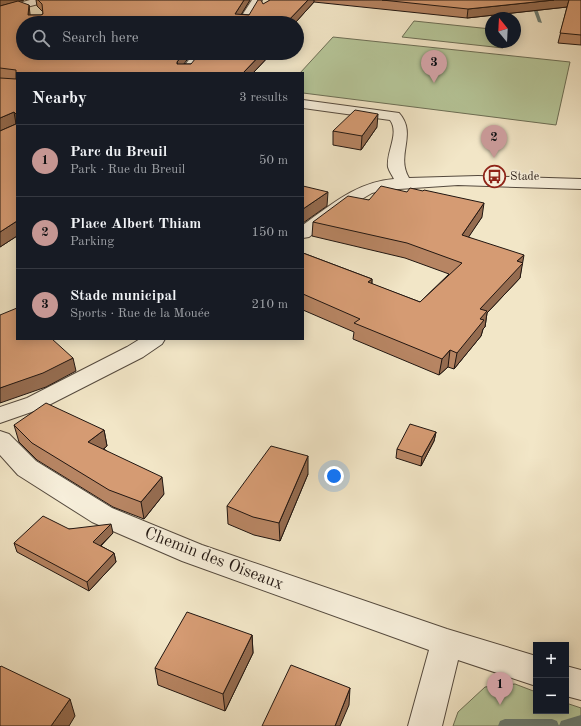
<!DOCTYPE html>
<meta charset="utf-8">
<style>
body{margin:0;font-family:"Old Standard TT",serif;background:#20242c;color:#f1f3f6}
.controls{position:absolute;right:12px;bottom:12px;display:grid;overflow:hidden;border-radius:0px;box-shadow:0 2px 10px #0003}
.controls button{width:36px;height:36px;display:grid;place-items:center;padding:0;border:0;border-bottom:1px solid #363941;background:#171b24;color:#f1f3f6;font:20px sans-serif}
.compass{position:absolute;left:485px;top:12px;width:36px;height:36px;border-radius:50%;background:#171b24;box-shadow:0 2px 10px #0003;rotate:342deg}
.you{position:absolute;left:334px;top:476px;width:14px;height:14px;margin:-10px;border:3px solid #fff;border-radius:50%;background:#1a73e8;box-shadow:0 0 0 6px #1a73e833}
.badge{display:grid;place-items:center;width:26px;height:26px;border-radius:50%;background:#c59692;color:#111;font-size:13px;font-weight:700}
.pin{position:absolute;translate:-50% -33px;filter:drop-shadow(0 1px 2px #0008)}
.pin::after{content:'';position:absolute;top:21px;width:14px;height:12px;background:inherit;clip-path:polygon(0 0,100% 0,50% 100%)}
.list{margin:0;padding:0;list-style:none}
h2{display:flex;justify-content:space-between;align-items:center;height:52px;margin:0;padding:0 16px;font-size:17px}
h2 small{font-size:13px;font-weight:400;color:#9ea1a6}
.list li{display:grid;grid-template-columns:26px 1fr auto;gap:12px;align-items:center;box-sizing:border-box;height:72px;padding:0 16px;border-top:1px solid #363941}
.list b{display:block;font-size:15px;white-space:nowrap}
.list p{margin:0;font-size:13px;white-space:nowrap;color:#9ea1a6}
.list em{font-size:13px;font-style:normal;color:#9ea1a6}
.icon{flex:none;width:22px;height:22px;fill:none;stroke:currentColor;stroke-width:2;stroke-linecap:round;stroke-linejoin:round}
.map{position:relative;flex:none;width:581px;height:726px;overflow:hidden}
.search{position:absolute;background:#171b24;box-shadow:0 2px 10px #0003;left:16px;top:16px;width:288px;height:44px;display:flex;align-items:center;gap:10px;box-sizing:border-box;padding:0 14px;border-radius:22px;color:#9ea1a6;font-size:15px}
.panel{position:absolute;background:#171b24;box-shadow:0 2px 10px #0003;left:16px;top:72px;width:288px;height:268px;border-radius:0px}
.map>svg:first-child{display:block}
.green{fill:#b6c699;stroke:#6c6e55}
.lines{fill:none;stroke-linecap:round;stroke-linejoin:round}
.stream{fill:#6a7c73;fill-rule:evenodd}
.minor-casing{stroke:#554a3e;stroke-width:2}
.minor{fill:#f7efdb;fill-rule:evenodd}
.wall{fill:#b78563;stroke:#211611}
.shaded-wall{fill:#956c50;stroke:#211611}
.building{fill:#d59b73;stroke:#211611}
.labels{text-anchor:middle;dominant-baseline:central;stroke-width:3;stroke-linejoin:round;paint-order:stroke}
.far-poi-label{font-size:12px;fill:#211611;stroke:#f7efdb;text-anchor:start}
.near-street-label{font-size:17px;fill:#211611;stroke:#f7efdb}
</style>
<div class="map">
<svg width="581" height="726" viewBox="0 0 581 726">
<rect width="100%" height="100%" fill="#f2e6c7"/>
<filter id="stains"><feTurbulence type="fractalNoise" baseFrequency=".005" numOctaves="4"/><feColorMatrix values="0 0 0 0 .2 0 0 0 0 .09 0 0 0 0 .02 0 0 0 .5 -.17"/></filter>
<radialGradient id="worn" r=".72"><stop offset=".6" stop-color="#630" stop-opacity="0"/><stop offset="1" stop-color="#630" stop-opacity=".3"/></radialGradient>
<g class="green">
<polygon points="414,21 491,29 491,42 505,42 503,48 402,37"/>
<polygon points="333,37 570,62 556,125 303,93 303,73 300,73"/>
<polygon points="515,684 536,692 536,711 566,711 566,703 581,708 581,726 453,726 458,712 485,687"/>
</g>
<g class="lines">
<g class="stream">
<polygon points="530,0 534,0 542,23 538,22"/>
<polygon points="581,715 581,726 559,726 561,721"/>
<polygon points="505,719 552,719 557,721 559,726 498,726 500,721"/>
</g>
<defs>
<g id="minor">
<polygon points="30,0 47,0 46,2 0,14 0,8"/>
<polygon points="252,0 262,0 249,23 237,23"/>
<polygon points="31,53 43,53 43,63 41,66 33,66 31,63"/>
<polygon points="194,53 206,53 191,73 179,73"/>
<path d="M303 100 399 113C418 134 395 155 409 178L478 176 581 179V189L458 185 384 190 372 193 355 203 309 237 303 238V225C332 204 357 182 394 179 392 175 389 171 388 167 386 152 400 133 390 120L303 108Z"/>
<polygon points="140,339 165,339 162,344 143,357 43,408 0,423 0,407 27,398 127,347"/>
<polygon points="0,431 9,434 36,461 112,508 202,545 447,629 536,656 536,686 458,660 442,726 408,726 429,650 182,561 92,522 18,475 0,455"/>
<polygon points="566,666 581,670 581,700 566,696"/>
</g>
</defs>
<use href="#minor" class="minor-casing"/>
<use href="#minor" class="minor"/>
</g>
<g class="wall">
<polygon points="0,0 18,2 30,15 41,15 43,14 43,12 37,6 36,0 250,0 241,14 249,15 270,0 581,0 581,45 558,43 567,7 467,18 314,2 295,23 23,23 23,53 30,53 30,57 184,64 191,64 270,55 253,73 17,73 17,236 0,247 0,131 16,124 0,131"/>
<polygon points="377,127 361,150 333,145 333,131"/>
<polygon points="369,200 482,217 468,237 522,263 520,278 487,313 485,327 483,329 481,336 454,369 448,367 439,375 353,339 354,332 303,310 303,253 372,279 372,284 420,302 449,274 405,258 312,236 313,222"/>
<polygon points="14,425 104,430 107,446 104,449 164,494 144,519 113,507 37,460 19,442"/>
<polygon points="436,432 434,441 421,466 396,458 397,449"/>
<polygon points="308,474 280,541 254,535 228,524 227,506"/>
<polygon points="69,529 113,533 101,546 114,553 116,562 89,591 17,552 14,543"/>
<polygon points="252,635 253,653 225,711 158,685 155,668"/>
</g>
<g class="shaded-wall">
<polygon points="0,0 24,0 0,6"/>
<polygon points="244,0 250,0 236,23 235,14"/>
<polygon points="308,0 314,0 314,2 295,23 286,23"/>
<polygon points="554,0 569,0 567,7 467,18 468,9"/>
<polygon points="29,5 30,14 30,23 28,15"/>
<polygon points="184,53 192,53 178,72 177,62"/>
<polygon points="262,53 270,53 270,55 253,73 243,73"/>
<polygon points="14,112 16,124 0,131 0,118"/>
<polygon points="378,114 377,127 361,150 362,136"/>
<polygon points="328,192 327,206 303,223 303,209"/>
<polygon points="484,203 482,217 460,250 462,235"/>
<polygon points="17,221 17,236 0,247 0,232"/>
<polygon points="524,255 520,278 487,313 485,327 483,329 481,336 454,369 457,353 480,309 517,261"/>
<polygon points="372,279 371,295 368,282"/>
<polygon points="450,350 448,367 439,375 442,359"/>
<polygon points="73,358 76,371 46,387 0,403 0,388"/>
<polygon points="104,430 107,446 91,459 88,442"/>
<polygon points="436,432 434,441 421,466 422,457"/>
<polygon points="308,456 308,474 280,541 279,523"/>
<polygon points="162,477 164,494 144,519 141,502"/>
<polygon points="111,524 113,533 95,551 93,542"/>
<polygon points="114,553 116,562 89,591 87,582"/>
<polygon points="252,635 253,653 225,711 223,694"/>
<polygon points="350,688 349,705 340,726 335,726"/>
<polygon points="70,699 75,716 69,726 51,726"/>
</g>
<g class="building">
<polygon points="38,0 244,0 235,14 249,15 258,0 261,0 263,4 270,0 308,0 286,23 23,23 23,53 28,53 30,57 40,57 43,53 184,53 177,62 177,64 191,64 200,53 262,53 243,73 17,73 17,221 0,232 0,131 16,124 16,114 14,112 0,118 0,78 16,79 16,70 0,68 0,6 18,1 29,5 28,15 41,15 43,14 42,4"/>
<polygon points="382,0 554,0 468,9"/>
<polygon points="569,0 581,0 581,35 560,33"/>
<polygon points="355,110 378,114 362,136 333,131"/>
<polygon points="303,186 328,192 303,209"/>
<polygon points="381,186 407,192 410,188 423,191 424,190 484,203 462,235 524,255 517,261 523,263 480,309 487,311 480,319 484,320 457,353 450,350 442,359 354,323 360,319 303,294 303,253 372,279 368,282 420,302 462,263 407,243 313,222 348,196 369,200"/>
<polygon points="17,308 17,339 52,339 73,358 43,373 0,388 0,315"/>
<polygon points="46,403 104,430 88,442 162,477 141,502 109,490 32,443 14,425"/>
<polygon points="410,424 436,432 422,457 397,449"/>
<polygon points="271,446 308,456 279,523 253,517 227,506"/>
<polygon points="43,516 69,529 111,524 93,542 114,553 87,582 14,543"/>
<polygon points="187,612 252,635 223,694 155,668"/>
<polygon points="291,665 350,688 335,726 262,726"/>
<polygon points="1,666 70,699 51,726 0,726 0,667"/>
</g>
<defs>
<symbol id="bus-ring" viewBox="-11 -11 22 22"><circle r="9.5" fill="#f7efdb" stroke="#8f2418" stroke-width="1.5"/><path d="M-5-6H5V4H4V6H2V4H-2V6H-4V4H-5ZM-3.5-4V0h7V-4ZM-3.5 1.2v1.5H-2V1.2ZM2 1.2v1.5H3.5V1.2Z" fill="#8f2418"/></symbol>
</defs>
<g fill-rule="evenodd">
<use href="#bus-ring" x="482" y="164" width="25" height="25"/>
</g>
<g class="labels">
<g class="far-poi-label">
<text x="510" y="177">Stade</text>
</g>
<g class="near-street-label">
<text transform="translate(214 559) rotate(21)">Chemin des Oiseaux</text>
</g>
</g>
<rect width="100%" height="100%" filter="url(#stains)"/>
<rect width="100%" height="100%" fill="url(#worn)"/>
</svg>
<div class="controls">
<button>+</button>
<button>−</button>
</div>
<svg class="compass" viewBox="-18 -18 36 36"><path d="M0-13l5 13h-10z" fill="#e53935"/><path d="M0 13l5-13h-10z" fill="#9ea1a6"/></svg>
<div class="you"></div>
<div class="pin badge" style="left:500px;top:705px">1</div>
<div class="pin badge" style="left:494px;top:158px">2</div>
<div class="pin badge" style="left:434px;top:83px">3</div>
<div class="search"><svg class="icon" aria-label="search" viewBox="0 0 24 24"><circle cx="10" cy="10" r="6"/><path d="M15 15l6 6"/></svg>Search here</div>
<section class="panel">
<h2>Nearby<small>3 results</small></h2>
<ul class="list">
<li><span class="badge">1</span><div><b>Parc du Breuil</b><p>Park · Rue du Breuil</p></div><em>50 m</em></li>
<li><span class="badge">2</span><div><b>Place Albert Thiam</b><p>Parking</p></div><em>150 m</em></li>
<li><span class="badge">3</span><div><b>Stade municipal</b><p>Sports · Rue de la Mouée</p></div><em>210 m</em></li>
</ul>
</section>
</div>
